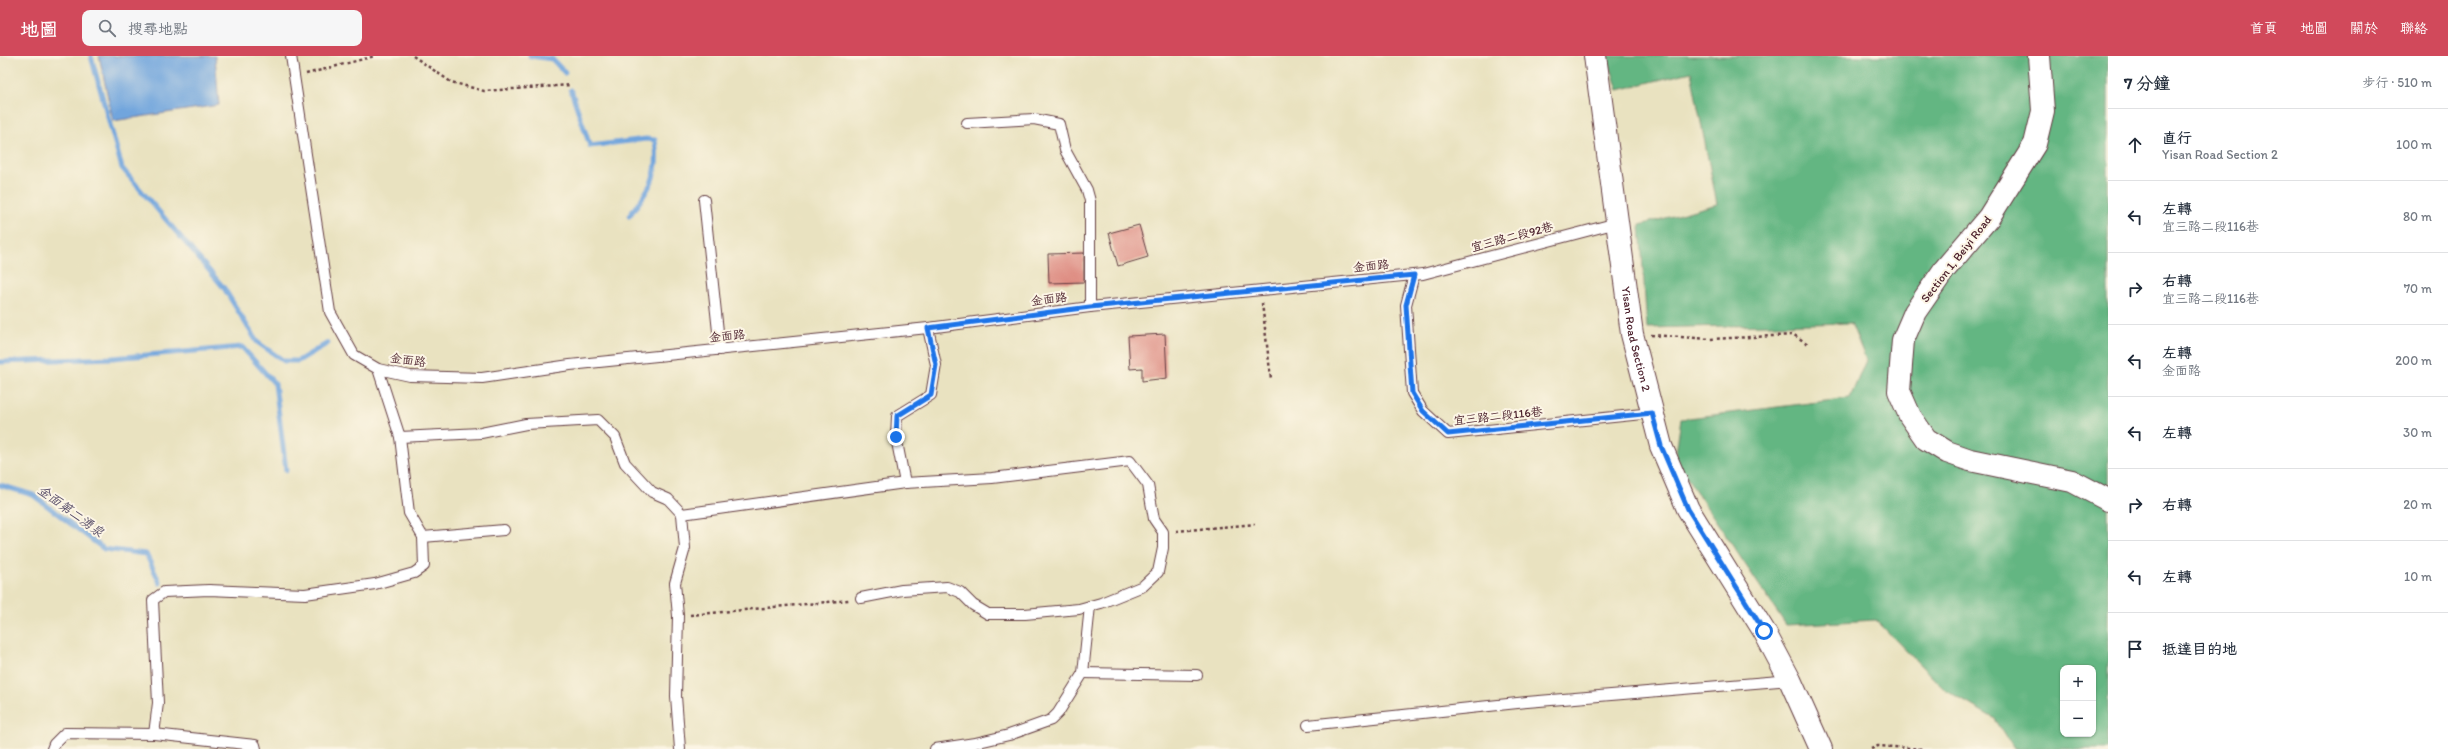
<!DOCTYPE html>
<html lang="zh-TW">
<meta charset="utf-8">
<style>
body{margin:0;font-family:Itim,"LXGW WenKai TC",sans-serif;background:#f6f6f7;color:#1f2937}
.controls{position:absolute;right:12px;bottom:12px;display:grid;overflow:hidden;border-radius:8px;box-shadow:0 1px 3px #0004}
.controls button{width:36px;height:36px;display:grid;place-items:center;padding:0;border:0;border-bottom:1px solid #e0e1e3;background:#fff;color:#1f2937;font:20px sans-serif}
.stop{position:absolute;width:12px;height:12px;margin:-9px;border:3px solid #1a73e8;border-radius:50%;background:#fff}
.stop.end{background:#1a73e8;border-color:#fff;box-shadow:0 1px 4px #0008}
.list{margin:0;padding:0;list-style:none}
h2{display:flex;justify-content:space-between;align-items:center;height:52px;margin:0;padding:0 16px;font-size:17px}
h2 small{font-size:13px;font-weight:400;color:#747a83}
.list li{display:grid;grid-template-columns:26px 1fr auto;gap:12px;align-items:center;box-sizing:border-box;height:72px;padding:0 16px;border-top:1px solid #e0e1e3}
.list b{display:block;font-size:15px;white-space:nowrap}
.list p{margin:0;font-size:13px;white-space:nowrap;color:#747a83}
.list em{font-size:13px;font-style:normal;color:#747a83}
.icon{flex:none;width:22px;height:22px;fill:none;stroke:currentColor;stroke-width:2;stroke-linecap:round;stroke-linejoin:round}
.map{position:relative;flex:none;width:2108px;height:693px;overflow:hidden}
header{display:flex;align-items:center;gap:24px;box-sizing:border-box;height:56px;padding:0 20px;background:#d1495b;color:#fff}
header strong{font-size:19px}
nav{display:flex;gap:22px;margin-inline-start:auto;font-size:14px}
.search{width:280px;height:36px;background:#f6f6f7;display:flex;align-items:center;gap:10px;box-sizing:border-box;padding:0 14px;border-radius:8px;color:#747a83;font-size:15px}
main{display:flex}
aside{flex:1;background:#fff}
.map>svg:first-child{display:block}
.forest{fill:#63b682;stroke:#566a56;fill-rule:evenodd}
.water{fill:#71a5dd;stroke:#5e6284}
.lines{fill:none;stroke-linecap:round;stroke-linejoin:round}
.stream{stroke:#71a5dd;stroke-width:5}
.building{fill:#de8c82}
.lane-casing{stroke:#623c41;stroke-width:12}
.secondary-casing{stroke:#623c41;stroke-width:24}
.primary-casing{stroke:#623c41;stroke-width:24}
.path{stroke:#623c41;stroke-width:2.5;stroke-dasharray:3 3;stroke-linecap:butt}
.lane{stroke:#fff;stroke-width:10}
.secondary{stroke:#fff;stroke-width:22}
.primary{stroke:#fff;stroke-width:22}
.route{stroke:#1a73e8;stroke-width:5}
.labels{text-anchor:middle;dominant-baseline:central;stroke-width:4;stroke-linejoin:round;paint-order:stroke}
.street-label{font-size:12px;fill:#4a1f2b;stroke:#fcf5e5}
.water-label{font-size:13px;font-style:italic;fill:#584e69;stroke:#fcf5e5}
</style>
<header>
<strong>地圖</strong>
<div class="search"><svg class="icon" aria-label="search" viewBox="0 0 24 24"><circle cx="10" cy="10" r="6"/><path d="M15 15l6 6"/></svg>搜尋地點</div>
<nav><a>首頁</a><a>地圖</a><a>關於</a><a>聯絡</a></nav>
</header>
<main>
<div class="map">
<svg width="2108" height="693" viewBox="0 0 2108 693">
<rect width="100%" height="100%" fill="#fcf5e5"/>
<filter id="ink" filterUnits="userSpaceOnUse"><feTurbulence type="fractalNoise" baseFrequency=".025" numOctaves="2"/><feDisplacementMap in="SourceGraphic" scale="8" xChannelSelector="R" yChannelSelector="G"/><feConvolveMatrix kernelMatrix="1 2 1 2 8 2 1 2 1" color-interpolation-filters="sRGB"/></filter>
<filter id="wash" filterUnits="userSpaceOnUse"><feTurbulence type="fractalNoise" baseFrequency=".012" numOctaves="4" result="noise"/><feDisplacementMap in="SourceGraphic" scale="16" xChannelSelector="R" yChannelSelector="G"/><feGaussianBlur stdDeviation="0.9" result="paint"/><feColorMatrix in="noise" values="0 0 0 0 0 0 0 0 0 0 0 0 0 0 0 0 0 1.4 0 .05"/><feComposite in="paint" operator="in"/></filter>
<g filter="url(#wash)">
<rect width="100%" height="100%" fill="#e9e2c0"/>
<path class="forest" d="M1607 0H2108V693H2014L1995 663 1945 634 1876 564 1786 569 1675 404 1681 363 1850 342 1866 304 1851 267 1647 272 1640 169 1717 148 1691 16 1618 34ZM2063 612H2093V678H2063Z"/>
<polygon class="water" points="99,0 215,0 219,49 113,65"/>
<g class="lines">
<g class="stream">
<polyline points="91,0 122,112 224,232 257,286 284,305 298,305 328,287"/>
<polyline points="530,0 552,3 565,17"/>
<path d="M571 34 590 90 646 83 655 84C661 119 649 134 629 160"/>
<polyline points="0,306 112,302 242,291 275,328 286,414"/>
<polyline points="0,429 33,439 104,493 146,498 160,527"/>
</g>
</g>
<g id="blocks">
<g class="building">
<polygon points="1139,169 1148,201 1118,210 1109,177"/>
<polygon points="1084,197 1084,226 1049,227 1048,198"/>
<polygon points="1165,278 1167,322 1142,325 1142,312 1130,313 1128,280"/>
</g>
</g>
</g>
<g filter="url(#ink)">
<use href="#blocks" fill-opacity="0" stroke="#623c41" stroke-width="1"/>
<g class="lines">
<defs>
<g id="lane">
<polyline points="291,0 330,256 354,299 378,313 410,320 482,322 570,309 928,272 1090,251 1423,218 1617,167"/>
<polyline points="967,67 1034,63 1059,68 1065,94 1087,134 1090,145 1090,251"/>
<polyline points="704,144 720,294"/>
<polyline points="1414,219 1406,249 1412,337 1423,355 1448,378 1652,357"/>
<polyline points="378,313 400,381 481,377 526,368 598,364 615,381 625,407 652,436 668,443 682,458 685,492 675,527 678,560 676,640 680,693"/>
<polyline points="905,427 896,381 897,360 931,339 936,309 928,272"/>
<polyline points="682,458 905,427 992,422 1130,405 1148,429 1154,463 1163,476 1163,492 1158,516 1143,530 1101,547 1079,553 1025,558 988,558 973,549 960,536 947,531 902,534 861,542"/>
<polyline points="423,481 504,474"/>
<polyline points="1083,617 1197,619"/>
<polyline points="1308,669 1527,646 1790,624"/>
<polyline points="154,678 158,647 153,544 164,536 209,534 305,538 375,528 414,517 424,510 423,481 409,457 400,381"/>
<polyline points="52,693 54,688 65,677 154,678 255,689 256,693"/>
<polyline points="935,693 975,687 1009,679 1051,664 1058,657 1083,617 1090,550"/>
</g>
<g id="secondary">
<path id="s1" d="M1595 0 1632 278 1661 390 1688 453 1764 575 1790 624 1821 693"/>
</g>
<polyline id="primary" points="2039,0 2043,55 2035,88 1989,161 1944,214 1915,256 1903,284 1899,335 1910,360 1926,383 1947,396 1970,404 2072,425 2108,444"/>
</defs>
<use href="#lane" class="lane-casing"/>
<use href="#secondary" class="secondary-casing"/>
<use href="#primary" class="primary-casing"/>
<g class="path">
<polyline points="413,0 451,26 484,35 571,29"/>
<polyline points="306,18 375,0"/>
<polyline points="1262,247 1271,323"/>
<polyline points="1651,279 1710,283 1794,279 1808,288"/>
<polyline points="1176,475 1255,468"/>
<polyline points="690,559 849,544"/>
<polyline points="1871,693 1878,690 1924,693"/>
</g>
<use href="#lane" class="lane"/>
<use href="#secondary" class="secondary"/>
<use href="#primary" class="primary"/>
</g>
</g>
<g class="lines" filter="url(#ink)">
<polyline class="route" points="896,381 897,360 931,339 936,309 928,272 1090,251 1414,219 1406,249 1412,337 1423,355 1448,378 1652,357 1661,390 1688,453 1764,575"/>
</g>
<g class="labels">
<g class="street-label">
<text transform="translate(1512 181) rotate(-15)">宜三路二段92巷</text>
<text transform="translate(1956 203) rotate(-52)">Section 1, Beiyi Road</text>
<text transform="translate(1371 210) rotate(-6)">金面路</text>
<text transform="translate(1049 243) rotate(-7)">金面路</text>
<text transform="translate(727 280) rotate(-6)">金面路</text>
<text stroke="none"><textPath href="#s1" startOffset="286">Yisan Road Section 2</textPath></text>
<text transform="translate(408 304) rotate(8)">金面路</text>
<text transform="translate(1498 360) rotate(-6)">宜三路二段116巷</text>
</g>
<g class="water-label">
<text transform="translate(71 455) rotate(36)">金面第二湧泉</text>
</g>
</g>
</svg>
<div class="controls">
<button>+</button>
<button>−</button>
</div>
<div class="stop" style="left:1764px;top:575px"></div>
<div class="stop end" style="left:896px;top:381px"></div>
</div>
<aside>
<h2>7 分鐘<small>步行 · 510 m</small></h2>
<ul class="list">
<li><svg class="icon" aria-label="ahead" viewBox="0 0 24 24"><path d="M12 20V5M6 11l6-6 6 6"/></svg><div><b>直行</b><p>Yisan Road Section 2</p></div><em>100 m</em></li>
<li><svg class="icon" aria-label="left" viewBox="0 0 24 24"><path d="M17 20v-9H6M10 6l-5 5 5 5"/></svg><div><b>左轉</b><p>宜三路二段116巷</p></div><em>80 m</em></li>
<li><svg class="icon" aria-label="right" viewBox="0 0 24 24"><path d="M7 20v-9h11M14 6l5 5-5 5"/></svg><div><b>右轉</b><p>宜三路二段116巷</p></div><em>70 m</em></li>
<li><svg class="icon" aria-label="left" viewBox="0 0 24 24"><path d="M17 20v-9H6M10 6l-5 5 5 5"/></svg><div><b>左轉</b><p>金面路</p></div><em>200 m</em></li>
<li><svg class="icon" aria-label="left" viewBox="0 0 24 24"><path d="M17 20v-9H6M10 6l-5 5 5 5"/></svg><div><b>左轉</b></div><em>30 m</em></li>
<li><svg class="icon" aria-label="right" viewBox="0 0 24 24"><path d="M7 20v-9h11M14 6l5 5-5 5"/></svg><div><b>右轉</b></div><em>20 m</em></li>
<li><svg class="icon" aria-label="left" viewBox="0 0 24 24"><path d="M17 20v-9H6M10 6l-5 5 5 5"/></svg><div><b>左轉</b></div><em>10 m</em></li>
<li><svg class="icon" aria-label="arrive" viewBox="0 0 24 24"><path d="M6 21V4h12l-3 4 3 4H6"/></svg><div><b>抵達目的地</b></div></li>
</ul>
</aside>
</main>
